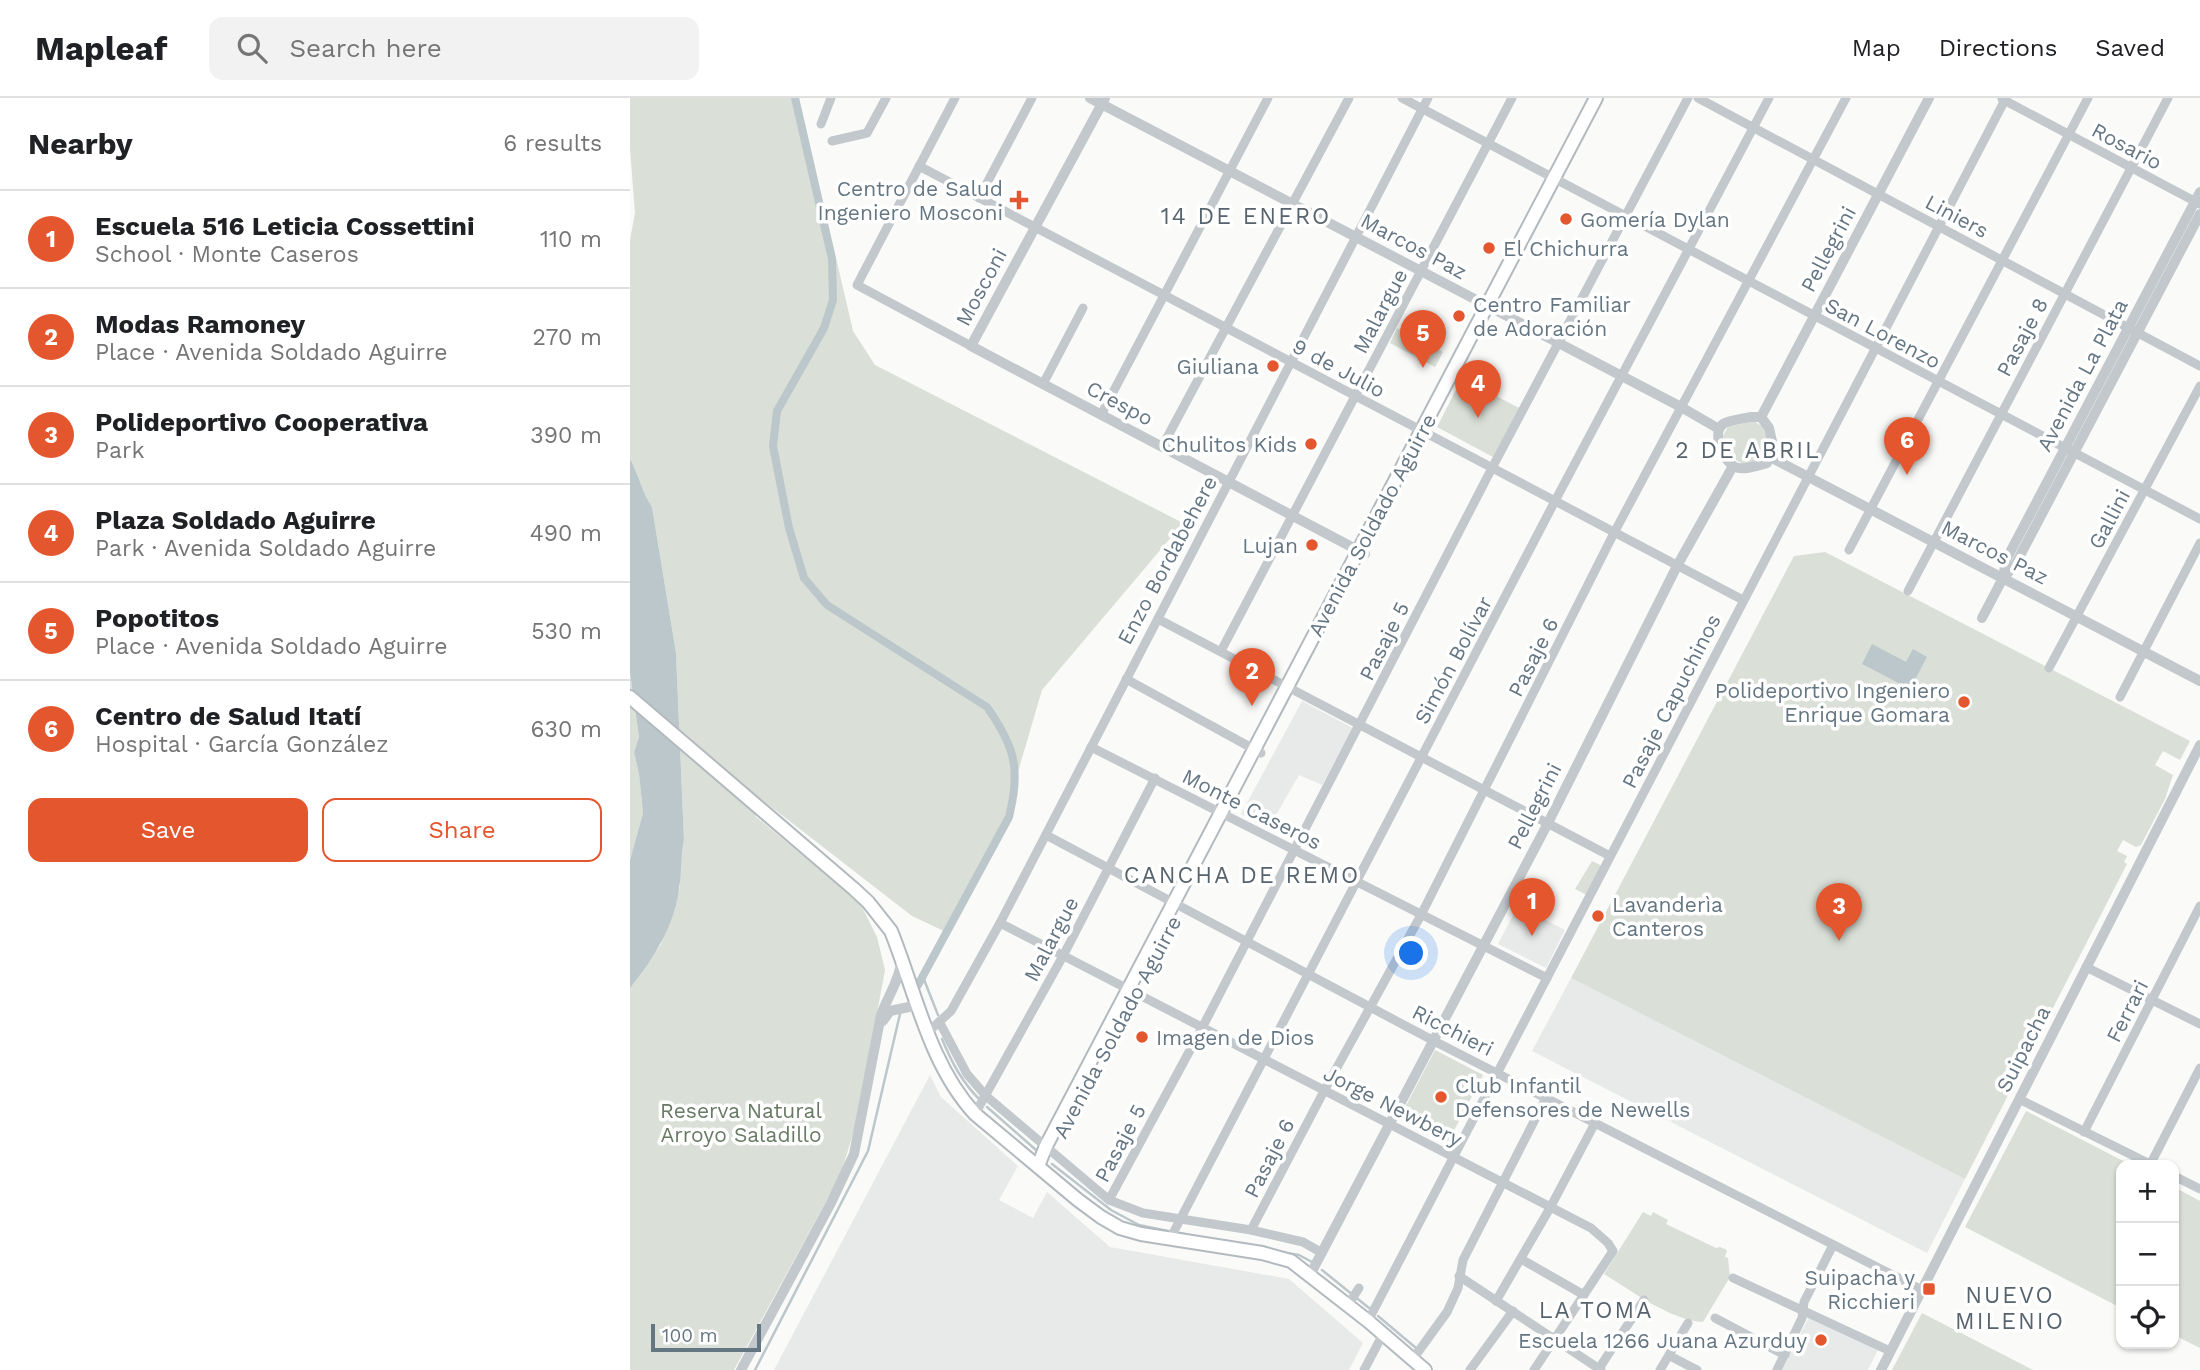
<!DOCTYPE html>
<meta charset="utf-8">
<style>
body{margin:0;font-family:"Work Sans",sans-serif;background:#f2f2f2;color:#202124}
.controls{position:absolute;right:21px;bottom:21px;display:grid;overflow:hidden;border-radius:14px;box-shadow:0 2px 5px #0004}
.controls button{width:63px;height:63px;display:grid;place-items:center;padding:0;border:0;border-bottom:2px solid #e0e0e0;background:#fff;color:#202124;font:35px sans-serif}
.scale{position:absolute;left:21px;bottom:18px;width:110px;box-sizing:border-box;padding-left:7px;border:4px solid #657683;border-top:0;font-size:19px;line-height:24px;white-space:nowrap;color:#657683;-webkit-text-stroke:5px #fff;paint-order:stroke}
.you{position:absolute;left:782px;top:856px;width:24px;height:24px;margin:-18px;border:5px solid #fff;border-radius:50%;background:#1a73e8;box-shadow:0 0 0 10px #1a73e833}
.badge{display:grid;place-items:center;width:46px;height:46px;border-radius:50%;background:#e4572e;color:#fff;font-size:23px;font-weight:700}
.pin{position:absolute;translate:-50% -58px;filter:drop-shadow(0 2px 4px #0008)}
.pin::after{content:'';position:absolute;top:37px;width:24px;height:21px;background:inherit;clip-path:polygon(0 0,100% 0,50% 100%)}
.list{margin:0;padding:0;list-style:none}
h2{display:flex;justify-content:space-between;align-items:center;height:91px;margin:0;padding:0 28px;font-size:30px}
h2 small{font-size:23px;font-weight:400;color:#757577}
.list li{display:grid;grid-template-columns:46px 1fr auto;gap:21px;align-items:center;box-sizing:border-box;height:98px;padding:0 28px;border-top:2px solid #e0e0e0}
.list b{display:block;font-size:26px;white-space:nowrap}
.list p{margin:0;font-size:23px;white-space:nowrap;color:#757577}
.list em{font-size:23px;font-style:normal;color:#757577}
.actions{display:flex;gap:14px;padding:21px 28px}
.actions a{flex:1;padding:16px 0;border:2px solid #e4572e;border-radius:14px;text-align:center;font-size:24px;color:#e4572e}
.actions .main{background:#e4572e;color:#fff}
.icon{flex:none;width:38px;height:38px;fill:none;stroke:currentColor;stroke-width:2;stroke-linecap:round;stroke-linejoin:round}
.map{position:relative;flex:none;width:1570px;height:1272px;overflow:hidden}
header{display:flex;align-items:center;gap:42px;box-sizing:border-box;height:98px;padding:0 35px;background:#fff;border-bottom:2px solid #e0e0e0}
header strong{font-size:33px}
nav{display:flex;gap:38px;margin-inline-start:auto;font-size:24px}
.search{width:490px;height:63px;background:#f2f2f2;display:flex;align-items:center;gap:18px;box-sizing:border-box;padding:0 24px;border-radius:14px;color:#757577;font-size:26px}
main{display:flex}
aside{flex:1;background:#fff}
.map>svg:first-child{display:block}
.built{fill:#e8e9e9}
.green{fill:#dadfd7}
.water{fill:#bbc7cb}
.lines{fill:none;stroke-linecap:round;stroke-linejoin:round}
.stream{stroke:#bbc7cb;stroke-width:2.5}
.canal{stroke:#bbc7cb;stroke-width:8}
.secondary-casing{stroke:#b3babf;stroke-width:16}
.minor{stroke:#c3c8cc;stroke-width:9}
.tertiary{stroke:#c3c8cc;stroke-width:10}
.secondary{stroke:#fff;stroke-width:12}
.poi-dot{fill:#e4572e;stroke:#fff;stroke-width:2.5}
.labels{text-anchor:middle;dominant-baseline:central;stroke-width:7;stroke-linejoin:round;paint-order:stroke}
.street-label{font-size:21px;fill:#657683;stroke:#fff}
.poi-label{font-size:21px;fill:#657683;stroke:#fff;text-anchor:end}
.park-label{font-size:21px;fill:#687a64;stroke:#fff}
.neighbourhood-label{font-size:23px;letter-spacing:2px;fill:#57646e;stroke:#fff}
</style>
<header>
<strong>Mapleaf</strong>
<div class="search"><svg class="icon" aria-label="search" viewBox="0 0 24 24"><circle cx="10" cy="10" r="6"/><path d="M15 15l6 6"/></svg>Search here</div>
<nav><a>Map</a><a>Directions</a><a>Saved</a></nav>
</header>
<main>
<aside>
<h2>Nearby<small>6 results</small></h2>
<ul class="list">
<li><span class="badge">1</span><div><b>Escuela 516 Leticia Cossettini</b><p>School · Monte Caseros</p></div><em>110 m</em></li>
<li><span class="badge">2</span><div><b>Modas Ramoney</b><p>Place · Avenida Soldado Aguirre</p></div><em>270 m</em></li>
<li><span class="badge">3</span><div><b>Polideportivo Cooperativa</b><p>Park</p></div><em>390 m</em></li>
<li><span class="badge">4</span><div><b>Plaza Soldado Aguirre</b><p>Park · Avenida Soldado Aguirre</p></div><em>490 m</em></li>
<li><span class="badge">5</span><div><b>Popotitos</b><p>Place · Avenida Soldado Aguirre</p></div><em>530 m</em></li>
<li><span class="badge">6</span><div><b>Centro de Salud Itatí</b><p>Hospital · García González</p></div><em>630 m</em></li>
</ul>
<div class="actions"><a class="main">Save</a><a>Share</a></div>
</aside>
<div class="map">
<svg width="1570" height="1272" viewBox="0 0 1570 1272">
<rect width="100%" height="100%" fill="#fafaf8"/>
<g class="built">
<polygon points="672,603 723,630 692,687 669,677 638,731 611,716"/>
<polygon points="888,808 935,832 916,870 868,846"/>
<polygon points="941,880 1335,1081 1297,1155 902,953"/>
<polygon points="300,977 311,999 388,1068 369,1102 403,1120 417,1094 480,1149 659,1181 733,1245 719,1272 144,1272"/>
<polygon points="1180,1217 1248,1252 1238,1272 1152,1272"/>
</g>
<g class="green">
<path d="M0 0H169L223 233 245 267 553 425 412 592 370 735 318 835 282 818 131 701 125 718 230 805 247 839 255 872 227 1023 210 1078 104 1272H0V890L31 846 50 789V761L54 742 46 555 22 409C12 394 9 377 0 361V142L5 115 0 51Z"/>
<polygon points="767,230 813,254 805,269 760,245"/>
<polygon points="832,280 889,310 863,359 807,329"/>
<polygon points="1124,323 1133,329 1140,350 1134,361 1115,367 1102,360 1093,338 1098,329"/>
<polygon points="1195,454 1560,643 1550,662 1533,653 1525,667 1543,677 1535,701 1511,747 1506,749 1493,742 1487,753 1497,758 1494,764 1497,766 1335,1081 941,880 1164,458"/>
<polygon points="0,575 9,639 4,654 9,676 13,715 0,762"/>
<polygon points="962,763 972,768 957,797 945,791"/>
<polygon points="805,952 853,977 817,1046 769,1021"/>
<polygon points="1396,1013 1501,1067 1491,1067 1491,1210 1335,1129"/>
<polygon points="1544,1089 1570,1103 1570,1250 1544,1237"/>
<path d="M1013 1114 1021 1118 1023 1114 1038 1122 1036 1126 1086 1150 1090 1149 1097 1152 1095 1159 1098 1160 1100 1179 1073 1224C1042 1223 1000 1192 974 1176Z"/>
<polygon points="1292,1215 1403,1272 1262,1272"/>
</g>
<g class="water">
<path d="M0 361C9 377 12 394 22 409L46 555 54 742C50 759 52 775 49 791 44 829 23 861 0 890V762L13 715 9 676 4 654 9 639 0 575Z"/>
<polygon points="1242,546 1276,564 1283,551 1297,559 1280,591 1232,566"/>
</g>
<g class="lines">
<g class="stream">
<polyline points="293,879 308,917"/>
<path d="M312 941C322 965 332 984 350 1002"/>
<polyline points="357,1009 406,1052"/>
<polyline points="422,1066 481,1112 509,1127 538,1133"/>
<polyline points="550,1135 564,1138"/>
<polyline points="649,1154 669,1157 682,1164"/>
<polyline points="692,1172 739,1210"/>
<polyline points="748,1218 786,1250"/>
<polyline points="125,1272 238,1053 270,916"/>
</g>
<path class="canal" d="M165 0 202 161 203 202 194 230 147 313 143 348 159 430 174 480 197 507 357 609C385 649 391 671 379 719L288 887"/>
<defs>
<g id="secondary">
<path d="M0 599 224 791 238 804 261 833C286 895 299 966 345 1016L448 1102 471 1119 490 1130 511 1136 632 1155 661 1163 738 1223 795 1272"/>
<polyline points="408,1068 416,1048 966,0"/>
</g>
</defs>
<use href="#secondary" class="secondary-casing"/>
<g class="minor">
<polyline points="325,0 227,187 341,248"/>
<polyline points="772,0 1570,421"/>
<polyline points="1068,0 1570,268"/>
<polyline points="1372,1 1570,106"/>
<polyline points="191,26 201,0"/>
<polyline points="202,43 237,35 256,0"/>
<polyline points="289,68 1113,502"/>
<polyline points="349,100 402,0"/>
<polyline points="413,286 453,210"/>
<polyline points="471,317 638,0"/>
<polyline points="532,349 719,0"/>
<polyline points="1219,452 1458,0"/>
<polyline points="1278,493 1538,0"/>
<polyline points="528,521 980,758"/>
<polyline points="591,553 882,0"/>
<polyline points="1419,570 1570,288"/>
<polyline points="496,581 631,655"/>
<polyline points="1490,599 1570,445"/>
<polyline points="461,649 917,880"/>
<polyline points="416,737 804,943 1292,1192"/>
<polyline points="370,825 961,1130 978,1145 983,1153 904,1272"/>
<polyline points="1456,869 1570,926"/>
<polyline points="310,925 337,976 356,998 479,1102 513,1115 621,1132 673,1144 692,1155"/>
<polyline points="298,934 321,913 370,825 798,0"/>
<polyline points="1389,1001 1522,1067"/>
<polyline points="345,1016 433,858 525,680"/>
<polyline points="1454,1034 1570,808"/>
<polyline points="1520,1067 1570,970"/>
<polyline points="1544,1078 1570,1091"/>
<polyline points="479,1102 572,930 862,370 1058,0"/>
<polyline points="621,1132 694,993 791,817 984,435 1216,0"/>
<polyline points="540,1141 925,403 1139,0"/>
<polyline points="891,1161 954,1197"/>
<polyline points="829,1178 971,1272"/>
<polyline points="1103,1180 1260,1253"/>
<polyline points="866,1203 920,1110 965,1025"/>
<polyline points="718,1207 729,1190"/>
<polyline points="1085,1220 1155,1257"/>
<polyline points="738,1223 1376,0"/>
<polyline points="1040,1258 1067,1272"/>
<polyline points="783,1261 817,1214 828,1190 833,1162 916,1000"/>
<polyline points="734,1272 753,1236"/>
<polyline points="840,1272 883,1213"/>
<polyline points="968,1272 1014,1202"/>
<polyline points="1030,1272 1058,1225"/>
<polyline points="1147,1272 1172,1220 1174,1204 1203,1147"/>
</g>
<g class="tertiary">
<polyline points="460,0 1051,309 1089,331"/>
<polyline points="475,0 341,248 735,456"/>
<path d="M1120 319H1131L1139 330 1144 352 1137 365C1128 367 1114 373 1105 369 1094 364 1081 335 1093 326 1100 322 1112 321 1120 319Z"/>
<polyline points="1131,319 1299,0"/>
<polyline points="1142,360 1570,583"/>
<polyline points="1373,480 1376,462 1570,94"/>
<polyline points="1352,520 1373,480 1385,467 1570,116"/>
<polyline points="253,923 260,913 288,907"/>
<polyline points="680,1177 918,725 1047,468 1103,368"/>
<path d="M111 1272 201 1105 224 1056 251 917C258 898 269 883 272 862"/>
<polyline points="1251,1272 1570,647"/>
</g>
<use href="#secondary" class="secondary"/>
</g>
<g class="poi-dot">
<path d="M385.5 91.5h7v7h7v7h-7v7h-7v-7h-7v-7h7z"/>
<circle cx="936" cy="121" r="7"/>
<circle cx="859" cy="150" r="7"/>
<circle cx="829" cy="218" r="7"/>
<circle cx="643" cy="268" r="7"/>
<circle cx="681" cy="346" r="7"/>
<circle cx="682" cy="447" r="7"/>
<circle cx="1334" cy="604" r="7"/>
<circle cx="968" cy="818" r="7"/>
<circle cx="512" cy="939" r="7"/>
<circle cx="811" cy="999" r="7"/>
<rect x="1292" y="1184" width="14" height="14" rx="3.5"/>
<circle cx="1191" cy="1242" r="7"/>
</g>
<g class="labels">
<g class="street-label">
<text transform="translate(1497 48) rotate(28)">Rosario</text>
<text transform="translate(1327 118) rotate(28)">Liniers</text>
<text transform="translate(784 148) rotate(28)">Marcos Paz</text>
<text transform="translate(1198 151) rotate(-62)">Pellegrini</text>
<text transform="translate(351 189) rotate(-62)">Mosconi</text>
<text transform="translate(750 213) rotate(-62)">Malargue</text>
<text transform="translate(1253 235) rotate(28)">San Lorenzo</text>
<text transform="translate(1392 239) rotate(-62)">Pasaje 8</text>
<text transform="translate(709 270) rotate(28)">9 de Julio</text>
<text transform="translate(1452 277) rotate(-62)">Avenida La Plata</text>
<text transform="translate(490 305) rotate(28)">Crespo</text>
<text transform="translate(1479 421) rotate(-62)">Gallini</text>
<text transform="translate(742 427) rotate(-62)">Avenida Soldado Aguirre</text>
<text transform="translate(1365 454) rotate(27)">Marcos Paz</text>
<text transform="translate(537 462) rotate(-62)">Enzo Bordabehere</text>
<text transform="translate(754 543) rotate(-63)">Pasaje 5</text>
<text transform="translate(903 559) rotate(-63)">Pasaje 6</text>
<text transform="translate(823 562) rotate(-62)">Simón Bolívar</text>
<text transform="translate(1041 603) rotate(-63)">Pasaje Capuchinos</text>
<text transform="translate(904 708) rotate(-63)">Pellegrini</text>
<text transform="translate(622 711) rotate(27)">Monte Caseros</text>
<text transform="translate(421 841) rotate(-62)">Malargue</text>
<text transform="translate(1497 913) rotate(-63)">Ferrari</text>
<text transform="translate(487 929) rotate(-62)">Avenida Soldado Aguirre</text>
<text transform="translate(823 932) rotate(27)">Ricchieri</text>
<text transform="translate(1393 951) rotate(-63)">Suipacha</text>
<text transform="translate(763 1008) rotate(27)">Jorge Newbery</text>
<text transform="translate(490 1045) rotate(-62)">Pasaje 5</text>
<text transform="translate(639 1060) rotate(-63)">Pasaje 6</text>
</g>
<g class="poi-label">
<text x="373" y="90">Centro de Salud<tspan x="373" dy="24">Ingeniero Mosconi</tspan></text>
<text x="950" y="121" text-anchor="start">Gomería Dylan</text>
<text x="873" y="150" text-anchor="start">El Chichurra</text>
<text x="843" y="206" text-anchor="start">Centro Familiar<tspan x="843" dy="24">de Adoración</tspan></text>
<text x="629" y="268">Giuliana</text>
<text x="667" y="346">Chulitos Kids</text>
<text x="668" y="447">Lujan</text>
<text x="1320" y="592">Polideportivo Ingeniero<tspan x="1320" dy="24">Enrique Gomara</tspan></text>
<text x="982" y="806" text-anchor="start">Lavanderìa<tspan x="982" dy="24">Canteros</tspan></text>
<text x="526" y="939" text-anchor="start">Imagen de Dios</text>
<text x="825" y="987" text-anchor="start">Club Infantil<tspan x="825" dy="24">Defensores de Newells</tspan></text>
<text x="1285" y="1179">Suipacha y<tspan x="1285" dy="24">Ricchieri</tspan></text>
<text x="1177" y="1242">Escuela 1266 Juana Azurduy</text>
</g>
<g class="park-label">
<text x="111" y="1012">Reserva Natural<tspan x="111" dy="24">Arroyo Saladillo</tspan></text>
</g>
<g class="neighbourhood-label">
<text x="616" y="118">14 DE ENERO</text>
<text x="1118" y="352">2 DE ABRIL</text>
<text x="612" y="777">CANCHA DE REMO</text>
<text x="1380" y="1197">NUEVO<tspan x="1380" dy="26">MILENIO</tspan></text>
<text x="966" y="1212">LA TOMA</text>
</g>
</g>
</svg>
<div class="controls">
<button>+</button>
<button>−</button>
<button><svg class="icon" aria-label="locate" viewBox="0 0 24 24"><circle cx="12" cy="12" r="6"/><path d="M12 2v4M12 18v4M2 12h4M18 12h4"/></svg></button>
</div>
<div class="scale">100 m</div>
<div class="you"></div>
<div class="pin badge" style="left:902px;top:838px">1</div>
<div class="pin badge" style="left:622px;top:608px">2</div>
<div class="pin badge" style="left:1209px;top:843px">3</div>
<div class="pin badge" style="left:848px;top:320px">4</div>
<div class="pin badge" style="left:793px;top:270px">5</div>
<div class="pin badge" style="left:1277px;top:377px">6</div>
</div>
</main>
